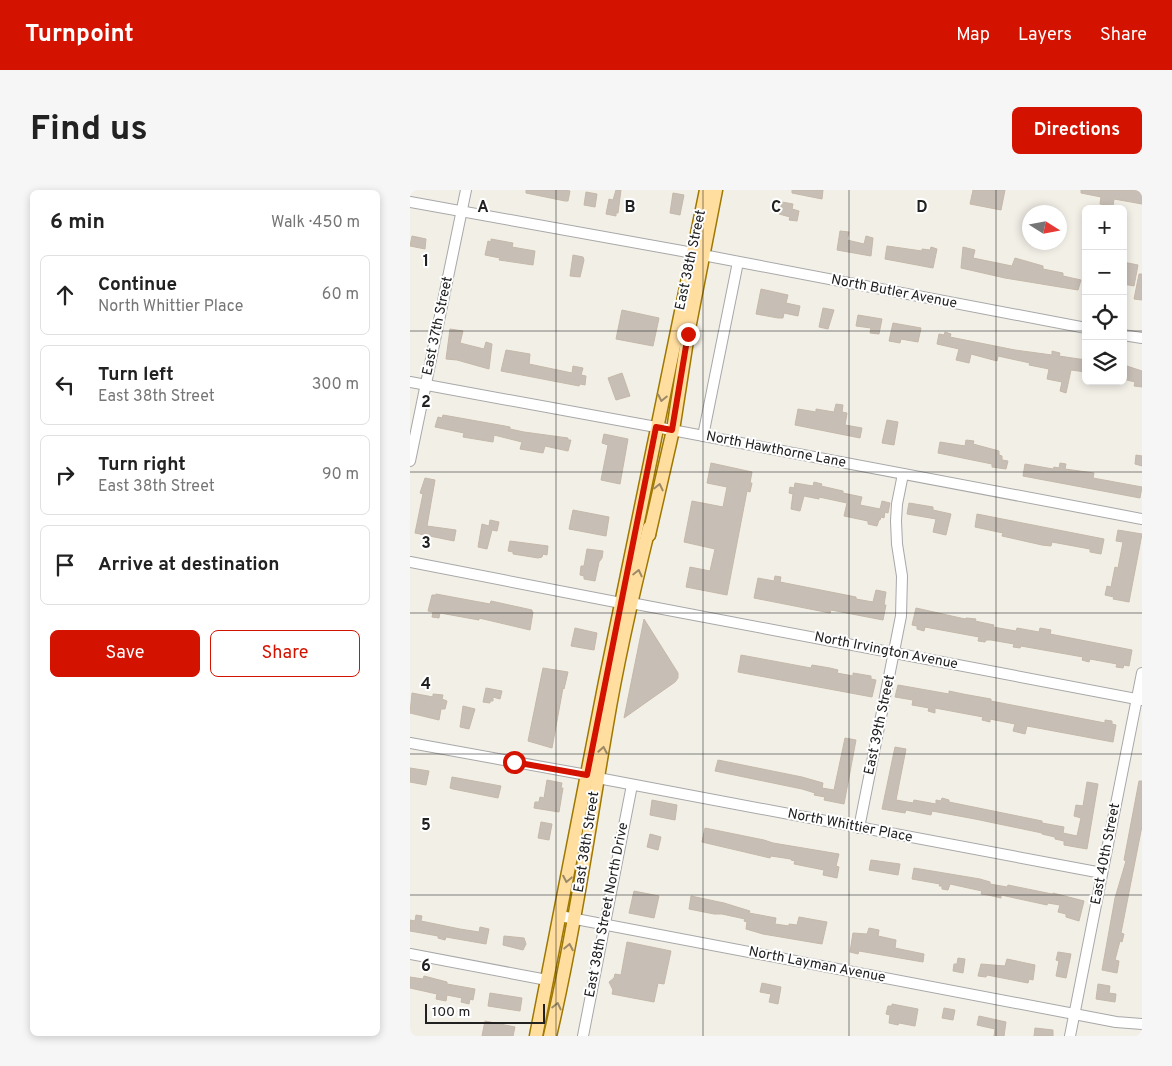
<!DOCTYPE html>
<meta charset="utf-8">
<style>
body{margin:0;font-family:Overpass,sans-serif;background:#f6f6f6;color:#222}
.controls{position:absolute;right:15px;top:15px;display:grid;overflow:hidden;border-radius:8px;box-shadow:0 2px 8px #0003}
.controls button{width:45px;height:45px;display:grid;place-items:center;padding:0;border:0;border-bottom:1px solid #e0e0e0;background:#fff;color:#222;font:25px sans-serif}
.compass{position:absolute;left:612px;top:15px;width:45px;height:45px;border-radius:50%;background:#fff;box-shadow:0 2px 8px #0003;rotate:101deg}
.scale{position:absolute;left:15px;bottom:12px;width:120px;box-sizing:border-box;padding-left:5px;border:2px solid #212121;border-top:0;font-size:14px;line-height:18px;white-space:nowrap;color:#212121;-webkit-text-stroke:4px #fff;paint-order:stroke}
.stop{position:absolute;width:15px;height:15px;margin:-11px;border:4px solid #d31200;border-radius:50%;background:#fff}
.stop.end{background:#d31200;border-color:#fff;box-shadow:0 1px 5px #0008}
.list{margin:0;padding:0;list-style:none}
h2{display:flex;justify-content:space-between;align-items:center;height:65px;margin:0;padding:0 20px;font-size:21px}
h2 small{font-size:16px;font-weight:400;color:#767676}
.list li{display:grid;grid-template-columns:32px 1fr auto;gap:15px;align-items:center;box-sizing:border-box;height:80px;margin:0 10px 10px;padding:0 10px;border:1px solid #e0e0e0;border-radius:8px}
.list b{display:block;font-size:19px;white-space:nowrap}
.list p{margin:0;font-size:16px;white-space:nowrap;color:#767676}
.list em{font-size:16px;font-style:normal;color:#767676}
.actions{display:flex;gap:10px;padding:15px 20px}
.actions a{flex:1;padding:11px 0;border:1px solid #d31200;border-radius:8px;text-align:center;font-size:18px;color:#d31200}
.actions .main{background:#d31200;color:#fff}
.icon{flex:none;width:28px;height:28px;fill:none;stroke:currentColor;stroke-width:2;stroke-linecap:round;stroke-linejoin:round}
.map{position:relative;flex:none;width:732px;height:846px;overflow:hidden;border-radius:8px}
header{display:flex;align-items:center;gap:30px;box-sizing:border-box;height:70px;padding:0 25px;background:#d31200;color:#fff}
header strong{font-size:24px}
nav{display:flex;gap:28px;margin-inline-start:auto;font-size:18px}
.intro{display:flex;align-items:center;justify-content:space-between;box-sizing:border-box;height:120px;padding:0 30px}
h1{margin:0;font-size:35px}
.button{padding:12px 22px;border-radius:8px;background:#d31200;color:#fff;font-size:18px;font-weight:700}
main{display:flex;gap:30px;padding:0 30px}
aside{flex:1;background:#fff;border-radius:8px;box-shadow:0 2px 8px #0003}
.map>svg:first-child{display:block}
.building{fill:#c7bfb6;stroke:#c5b8a9}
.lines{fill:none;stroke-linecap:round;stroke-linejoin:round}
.minor-casing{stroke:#a8a8a8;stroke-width:12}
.major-casing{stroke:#9f7800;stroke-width:15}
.minor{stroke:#fff;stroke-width:10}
.major{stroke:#ffdea0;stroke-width:12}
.oneway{stroke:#9b8967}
.route{stroke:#d31200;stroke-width:6}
.grid{fill:none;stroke:#212121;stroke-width:1;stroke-opacity:0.55}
.labels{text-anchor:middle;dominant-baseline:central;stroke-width:4;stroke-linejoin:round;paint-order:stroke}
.street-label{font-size:14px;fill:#212121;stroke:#fff}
.grid-label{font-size:16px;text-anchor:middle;font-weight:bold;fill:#212121;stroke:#fff;stroke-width:4;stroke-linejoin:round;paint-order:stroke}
</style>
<header>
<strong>Turnpoint</strong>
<nav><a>Map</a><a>Layers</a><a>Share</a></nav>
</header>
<div class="intro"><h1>Find us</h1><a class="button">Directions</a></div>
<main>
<aside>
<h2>6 min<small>Walk · 450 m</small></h2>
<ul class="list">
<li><svg class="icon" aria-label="ahead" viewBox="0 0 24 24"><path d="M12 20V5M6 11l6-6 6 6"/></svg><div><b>Continue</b><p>North Whittier Place</p></div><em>60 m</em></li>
<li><svg class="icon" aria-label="left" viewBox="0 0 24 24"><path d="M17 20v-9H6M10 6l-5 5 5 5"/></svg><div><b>Turn left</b><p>East 38th Street</p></div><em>300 m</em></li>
<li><svg class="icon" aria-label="right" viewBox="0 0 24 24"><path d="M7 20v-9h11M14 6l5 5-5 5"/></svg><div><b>Turn right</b><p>East 38th Street</p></div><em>90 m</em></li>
<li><svg class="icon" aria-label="arrive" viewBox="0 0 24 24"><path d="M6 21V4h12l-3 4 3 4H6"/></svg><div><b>Arrive at destination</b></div></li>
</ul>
<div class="actions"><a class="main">Save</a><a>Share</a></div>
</aside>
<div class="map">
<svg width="732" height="846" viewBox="0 0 732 846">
<rect width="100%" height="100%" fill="#f2efe7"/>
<g class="building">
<polygon points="116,0 154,0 160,1 158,11 155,11 116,3"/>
<polygon points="206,0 211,0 208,23 206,23 206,26 196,24 199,9 203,10"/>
<polygon points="382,0 413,0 412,9 382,3"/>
<polygon points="563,0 595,0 591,20 560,14"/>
<polygon points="671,0 724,0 732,2 732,14 704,9 703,16 690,14 691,7 671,3"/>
<polygon points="176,2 187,4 185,17 174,15"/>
<polygon points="263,3 274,5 270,25 260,23"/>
<polygon points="372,12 383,14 382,19 389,21 387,31 379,30 380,27 369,24"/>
<polygon points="430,41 439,42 437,50 454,54 456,46 463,48 461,66 427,60"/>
<polygon points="2,46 16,49 15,59 0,56"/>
<polygon points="81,49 103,53 102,57 125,61 123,75 89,70 90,68 75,65 78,51 81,52"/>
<polygon points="477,56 512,61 512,59 520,60 521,57 527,59 523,78 475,69"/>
<polygon points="553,57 565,60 563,68 602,76 605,68 633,76 633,79 653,83 653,86 671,90 668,100 595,88 551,78"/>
<polygon points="163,65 173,67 174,70 170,87 160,86"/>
<polygon points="713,72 728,75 724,96 713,94"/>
<polygon points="729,84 732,84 732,110 724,109"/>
<polygon points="351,99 378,105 376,113 390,116 388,126 374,123 373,128 368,128 346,124"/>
<polygon points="413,118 424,120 418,139 409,137"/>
<polygon points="212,120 249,128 243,156 206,149"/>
<polygon points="448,125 472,129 469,144 460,143 461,138 446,136"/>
<polygon points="483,133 511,138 508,152 491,149 490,153 479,151"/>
<polygon points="40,139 53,141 50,153 74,159 76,152 82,154 79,179 47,170 36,169"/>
<polygon points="535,142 541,144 540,147 605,160 642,165 642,161 650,163 649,166 676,170 676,182 661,180 656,203 650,201 652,192 637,189 639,179 619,175 620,173 588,166 587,171 561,164 559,173 546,170 549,159 527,154 529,144 534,145"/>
<polygon points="96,160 120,164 119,174 162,183 163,176 173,178 171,185 176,186 175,195 170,194 169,196 91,181"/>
<polygon points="717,176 732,181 732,197 724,196 725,192 713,189 713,177 716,177"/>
<polygon points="212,183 220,206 206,210 198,188"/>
<polygon points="426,214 433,215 432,222 437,223 435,235 452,238 450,248 385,235 388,219 406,222 406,219 424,222"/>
<polygon points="33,225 95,236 100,237 100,239 114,242 158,248 158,250 161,250 158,261 135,256 133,263 110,259 112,252 84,245 83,252 53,247 54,243 25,237 28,227 32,228"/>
<polygon points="477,230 488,232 484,255 472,253"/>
<polygon points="194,244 218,249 210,294 191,290 198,255 192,253"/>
<polygon points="556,250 564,251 563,254 589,261 589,265 592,266 592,270 598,271 596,279 582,277 582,274 528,263 530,252 555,256"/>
<polygon points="726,265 732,266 732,276 725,274"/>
<polygon points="301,273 342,282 340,293 342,293 340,302 337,301 317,405 276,397 280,377 300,381 305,359 274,352 282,311 313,317 317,297 297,293"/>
<polygon points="650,273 656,274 655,279 684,283 683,288 732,297 730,308 613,286 615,274 643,279 644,277 649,278"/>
<polygon points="15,288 25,290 17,336 46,340 44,351 5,343 13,304 10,303"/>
<polygon points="404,292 412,294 411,296 433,301 433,303 452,307 450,315 470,319 472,311 480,313 478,323 475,322 474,328 471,327 470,330 469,330 467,336 458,334 458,331 434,326 437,313 409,307 409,309 394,306 390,321 381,319 383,304 379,303 380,297 384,298 385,293 403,296"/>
<polygon points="499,313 523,317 523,320 541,324 536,345 523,342 526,329 497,324"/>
<polygon points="163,320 199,327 196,346 159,339"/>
<polygon points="567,324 694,349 691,364 680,362 680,359 642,352 641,356 632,355 592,346 593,343 565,337"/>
<polygon points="80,330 89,332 87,341 82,340 77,359 68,357 72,334 79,336"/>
<polygon points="708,340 732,344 719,412 703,409 704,407 695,405 697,396 701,397 705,377 708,378 713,352 706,351"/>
<polygon points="100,351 138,356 137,365 133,364 132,367 128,368 103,364 103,362 98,361"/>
<polygon points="177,359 193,361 192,368 189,372 185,391 174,389 174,386 170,385 171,376 174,376"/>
<polygon points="365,386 371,387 370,392 446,407 446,409 463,412 466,400 476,402 474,415 476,415 473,430 421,420 420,423 344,408 348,388 364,391"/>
<polygon points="26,404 80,414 81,411 122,420 122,422 123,422 120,440 69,428 69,430 30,423 29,428 22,427 23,422 18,421 22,405 26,405"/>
<polygon points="506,418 555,429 556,428 566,429 565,431 584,435 583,437 606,441 607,438 629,442 630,438 641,440 640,444 722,460 719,476 714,475 713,478 706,477 707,474 680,469 679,472 672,470 673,467 611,456 610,458 603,457 604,454 581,450 576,450 575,452 568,451 569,447 515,437 514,441 507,439 507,436 502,435"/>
<polygon points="234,429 268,483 268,488 265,492 214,528"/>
<polygon points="165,438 187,443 184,460 161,456"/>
<polygon points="331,465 401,478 402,475 420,478 428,480 427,483 443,486 443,483 461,486 461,489 466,490 462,507 328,482"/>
<polygon points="133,478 158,482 154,499 153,498 142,558 118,551"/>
<polygon points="488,495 539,504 539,501 553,504 581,509 581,511 695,533 695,530 702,531 702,534 706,535 703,552 617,536 615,544 603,541 605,534 580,529 580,532 572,530 573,527 525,518 525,523 518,521 519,518 502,515 503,510 485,507"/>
<polygon points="76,498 92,501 90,509 83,507 83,511 80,511 80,513 73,512"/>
<polygon points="2,503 23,507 23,504 33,505 32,509 37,511 35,519 31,519 29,530 0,523"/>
<polygon points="53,516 65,519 59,539 50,537"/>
<polygon points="435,548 446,550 434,614 414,610 415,607 404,605 405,603 392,599 305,581 308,570 392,587 413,593 412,598 424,600"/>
<polygon points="485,557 496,559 486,610 503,613 504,610 526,614 526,610 531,611 532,608 539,610 539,612 632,631 632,633 654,637 653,643 667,646 671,628 664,626 666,615 673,616 677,592 688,594 677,659 654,655 654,651 645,649 645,647 632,644 632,643 565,629 522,621 521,625 496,620 495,623 472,619"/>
<polygon points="0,578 19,581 16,595 0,592"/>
<polygon points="42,587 91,596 88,608 43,599 40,598"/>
<polygon points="137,590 152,593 151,598 153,598 149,622 124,618 125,612 129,612 130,607 134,608"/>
<polygon points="729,591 732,591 732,636 711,743 714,744 712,752 710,751 705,770 709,771 707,783 692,780 705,708 716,671 714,670"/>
<polygon points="242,610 267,615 265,630 240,625"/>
<polygon points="131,632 142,634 139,650 128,648"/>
<polygon points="295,638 354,650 363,653 429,664 426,676 429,677 427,688 413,685 414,680 384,674 385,671 381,670 381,669 361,666 360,668 292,652"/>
<polygon points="240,644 251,647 248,660 237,657"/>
<polygon points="461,670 490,674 488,685 459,680"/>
<polygon points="504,678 570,689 580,692 580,694 597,697 598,695 642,704 643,703 674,711 669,731 656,727 656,724 648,722 650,715 638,713 637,715 591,705 591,708 578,705 571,704 572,701 540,694 538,700 532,699 532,696 529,696 530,694 502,689"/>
<polygon points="224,701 249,706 244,728 219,723"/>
<polygon points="281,706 314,713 340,721 339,723 366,728 365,734 379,736 379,734 387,735 389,727 417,732 412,754 353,744 336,739 337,732 334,731 335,729 312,724 304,724 279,719"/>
<polygon points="6,725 12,726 11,731 50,739 69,742 70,737 79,739 76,754 36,747 35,750 28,748 28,746 0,741 0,730 5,731"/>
<polygon points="459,738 469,740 468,746 486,750 485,758 514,764 513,772 449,761 448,764 440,762 443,743 457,744"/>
<polygon points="94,746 114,748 116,754 113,760 93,755"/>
<polygon points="217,752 261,761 254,794 248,793 244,812 202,804 203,800 199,792 204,788 205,784 211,785"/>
<polygon points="648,762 661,764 656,788 646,786 649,771 646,770"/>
<polygon points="548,768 555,769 553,783 543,781 544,774 547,774"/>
<polygon points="597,769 625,775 623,790 619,789 618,793 577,785 576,787 568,786 571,774 595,776"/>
<polygon points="14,786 37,792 37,794 65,799 63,810 60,809 59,814 51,812 52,808 37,805 36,811 26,809 27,804 0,798 0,787 13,789"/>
<polygon points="352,793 371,797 368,814 359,812 361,804 350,802"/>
<polygon points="688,794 700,796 699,803 706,804 705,812 686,809"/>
<polygon points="80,803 112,808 110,821 78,816"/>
<polygon points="482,814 508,819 505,836 489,833 488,835 479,833 480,825 476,824 478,816 482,816"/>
<polygon points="534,818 545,820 543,830 532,828"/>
<polygon points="569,826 596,832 594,846 584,846 585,839 567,835"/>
<polygon points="75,831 105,837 103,846 72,846"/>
<polygon points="625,838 643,840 643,846 624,846"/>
</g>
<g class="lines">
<defs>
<g id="minor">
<polyline points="0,12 283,63"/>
<polyline points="293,65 676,138"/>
<polyline points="713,145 732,148"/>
<polyline points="0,192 246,237 732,329"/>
<polyline points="293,246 328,72"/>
<polyline points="0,271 56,0"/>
<polyline points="0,372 211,413"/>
<polyline points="221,413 732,510"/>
<polyline points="0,553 177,585"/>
<polyline points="188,588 692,683"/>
<polyline points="449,638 491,426 492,386 487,354 486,331 487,314 493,284"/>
<polyline points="150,726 706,832 732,834"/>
<polyline points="0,764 137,790"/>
<polyline points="173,846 222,595"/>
<polyline points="660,846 732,483"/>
</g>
<g id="major">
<polyline points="239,345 263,240 278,144 306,0"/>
<polyline points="126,846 195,492 296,0"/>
<path d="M140 846C164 743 179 638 197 534 208 468 223 403 239 338V345"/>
</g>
</defs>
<use href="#minor" class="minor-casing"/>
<use href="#major" class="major-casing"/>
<use href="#minor" class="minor"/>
<use href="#major" class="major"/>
</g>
<defs><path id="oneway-chevron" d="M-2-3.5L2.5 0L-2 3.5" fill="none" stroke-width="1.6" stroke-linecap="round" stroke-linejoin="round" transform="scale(1.25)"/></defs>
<g class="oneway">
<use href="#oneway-chevron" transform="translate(252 208) rotate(102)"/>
<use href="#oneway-chevron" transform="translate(249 297) rotate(-77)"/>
<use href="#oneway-chevron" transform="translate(228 383) rotate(-77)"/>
<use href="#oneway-chevron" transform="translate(193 560) rotate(-80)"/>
<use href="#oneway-chevron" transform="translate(157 689) rotate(101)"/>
<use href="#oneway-chevron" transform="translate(159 757) rotate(-79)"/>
<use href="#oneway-chevron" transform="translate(147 816) rotate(-77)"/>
</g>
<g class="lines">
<polyline class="route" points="104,572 177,585 246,237 262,240 278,144"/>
</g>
<path class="grid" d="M146 0V846M293 0V846M439 0V846M586 0V846M0 141H676M713 141H732M0 282H732M0 423H732M0 564H732M0 705H732"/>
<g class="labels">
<g class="street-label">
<text transform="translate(281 70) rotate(-78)">East 38th Street</text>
<text transform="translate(484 102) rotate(11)">North Butler Avenue</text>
<text transform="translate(28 136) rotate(-78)">East 37th Street</text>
<text transform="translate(366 260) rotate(11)">North Hawthorne Lane</text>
<text transform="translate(476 461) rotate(11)">North Irvington Avenue</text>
<text transform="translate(470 535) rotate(-78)">East 39th Street</text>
<text transform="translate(440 636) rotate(11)">North Whittier Place</text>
<text transform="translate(177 652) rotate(-81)">East 38th Street</text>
<text transform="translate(696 664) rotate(-79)">East 40th Street</text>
<text transform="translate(197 720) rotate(-79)">East 38th Street North Drive</text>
<text transform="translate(407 775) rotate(11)">North Layman Avenue</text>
</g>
</g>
<g class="grid-label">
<text x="73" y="22">A</text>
<text x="220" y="22">B</text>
<text x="366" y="22">C</text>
<text x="512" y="22">D</text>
<text x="16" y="76">1</text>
<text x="16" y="217">2</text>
<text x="16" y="358">3</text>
<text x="16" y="499">4</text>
<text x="16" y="640">5</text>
<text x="16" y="781">6</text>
</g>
</svg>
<div class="controls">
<button>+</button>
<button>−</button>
<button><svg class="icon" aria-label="locate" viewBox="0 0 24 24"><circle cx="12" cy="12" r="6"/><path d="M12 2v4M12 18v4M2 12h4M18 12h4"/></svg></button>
<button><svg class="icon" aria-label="layers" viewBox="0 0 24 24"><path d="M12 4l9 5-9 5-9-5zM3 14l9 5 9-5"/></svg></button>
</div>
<svg class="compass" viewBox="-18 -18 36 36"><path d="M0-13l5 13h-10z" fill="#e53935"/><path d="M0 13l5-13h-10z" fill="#767676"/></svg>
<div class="scale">100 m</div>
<div class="stop" style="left:104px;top:572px"></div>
<div class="stop end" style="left:278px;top:144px"></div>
</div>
</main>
